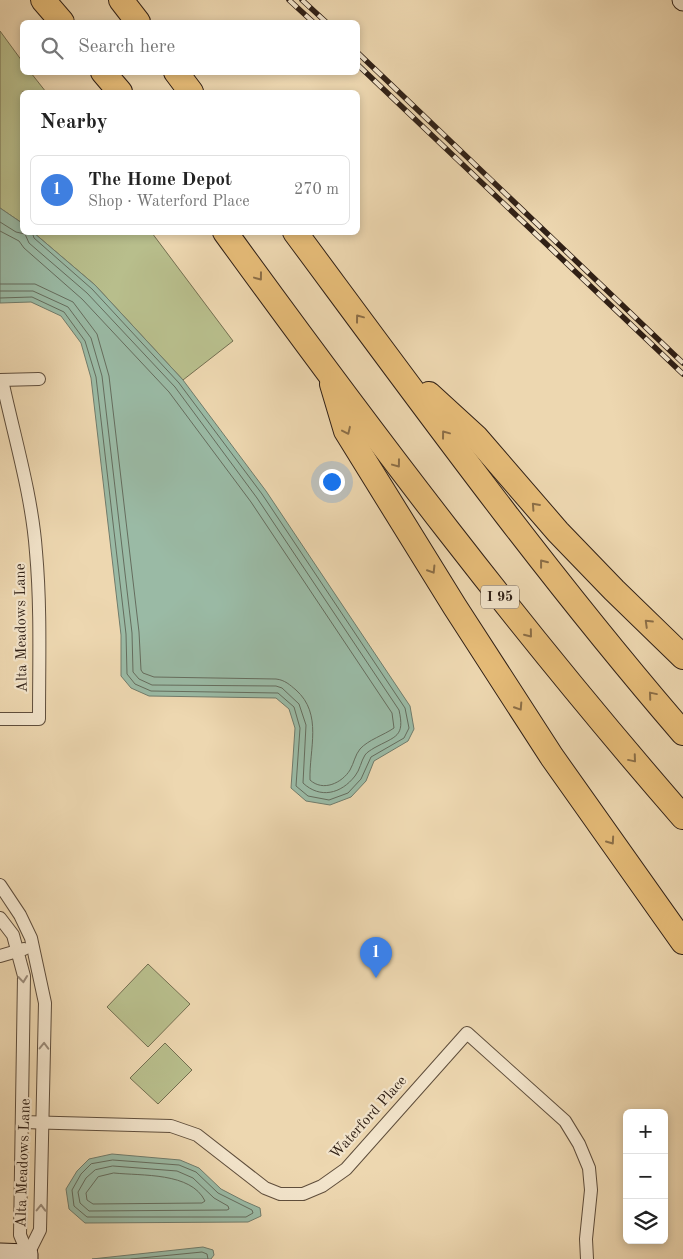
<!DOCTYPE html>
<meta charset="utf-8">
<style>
body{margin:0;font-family:"Old Standard TT",serif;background:#f2f2f2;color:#222}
.controls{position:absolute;right:15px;bottom:15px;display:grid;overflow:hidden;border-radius:8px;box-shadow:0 2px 8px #0003}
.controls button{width:45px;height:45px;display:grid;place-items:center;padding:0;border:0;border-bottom:1px solid #e0e0e0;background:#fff;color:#222;font:25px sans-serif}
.you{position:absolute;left:331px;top:481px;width:18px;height:18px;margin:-12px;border:4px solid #fff;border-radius:50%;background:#1a73e8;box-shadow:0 0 0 8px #1a73e833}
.badge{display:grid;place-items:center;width:32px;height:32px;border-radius:50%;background:#0b8043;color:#fff;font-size:16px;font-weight:700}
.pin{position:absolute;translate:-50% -41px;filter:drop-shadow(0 1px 2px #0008)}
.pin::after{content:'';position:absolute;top:26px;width:18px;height:15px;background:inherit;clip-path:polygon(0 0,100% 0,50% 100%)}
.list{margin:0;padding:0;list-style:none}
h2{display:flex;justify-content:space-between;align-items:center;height:65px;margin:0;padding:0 20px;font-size:21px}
h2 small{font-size:16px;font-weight:400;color:#767676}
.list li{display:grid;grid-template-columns:32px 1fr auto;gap:15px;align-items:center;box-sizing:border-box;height:70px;margin:0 10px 10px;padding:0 10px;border:1px solid #e0e0e0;border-radius:8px}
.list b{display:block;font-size:19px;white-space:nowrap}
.list p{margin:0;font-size:16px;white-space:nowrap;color:#767676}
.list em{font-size:16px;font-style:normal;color:#767676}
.icon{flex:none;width:28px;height:28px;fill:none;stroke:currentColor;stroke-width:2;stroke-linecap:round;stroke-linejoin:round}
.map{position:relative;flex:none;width:683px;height:1259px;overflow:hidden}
.search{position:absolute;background:#fff;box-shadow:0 2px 8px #0003;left:20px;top:20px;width:340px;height:55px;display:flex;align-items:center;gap:12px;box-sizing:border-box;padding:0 18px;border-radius:8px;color:#767676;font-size:19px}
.panel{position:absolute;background:#fff;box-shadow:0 2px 8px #0003;left:20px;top:90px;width:340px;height:145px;border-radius:8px}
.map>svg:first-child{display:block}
.green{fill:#b8be8c;stroke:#746f51}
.water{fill:#9abaa5;stroke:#707c6c}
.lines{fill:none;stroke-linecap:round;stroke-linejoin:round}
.shore{stroke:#656d5e;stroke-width:1}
.street-casing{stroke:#5f4e3c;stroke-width:14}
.secondary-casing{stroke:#302016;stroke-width:21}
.highway-casing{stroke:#302016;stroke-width:26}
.street{stroke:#f3e5cc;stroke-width:12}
.secondary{stroke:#f3e5cc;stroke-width:19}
.highway{stroke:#e6bc78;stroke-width:24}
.rail-casing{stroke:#302016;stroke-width:5.5}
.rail{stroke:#f3e5cc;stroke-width:4;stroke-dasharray:11;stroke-linecap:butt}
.oneway{stroke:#8b6e47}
.oneway2{stroke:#9b8c7a}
.labels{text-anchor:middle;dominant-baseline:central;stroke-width:4.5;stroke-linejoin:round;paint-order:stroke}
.shield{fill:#f3e5cc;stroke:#6a5b4d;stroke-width:1}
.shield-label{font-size:14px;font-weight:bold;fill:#302016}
.street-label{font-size:15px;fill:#302016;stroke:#f3e5cc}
</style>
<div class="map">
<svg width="683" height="1259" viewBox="0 0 683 1259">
<rect width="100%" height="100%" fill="#edd7b0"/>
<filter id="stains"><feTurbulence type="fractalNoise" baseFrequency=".004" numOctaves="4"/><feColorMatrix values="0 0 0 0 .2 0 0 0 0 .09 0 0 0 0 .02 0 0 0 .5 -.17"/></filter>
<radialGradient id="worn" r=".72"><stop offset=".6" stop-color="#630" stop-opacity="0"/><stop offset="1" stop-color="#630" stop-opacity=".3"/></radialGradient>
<g class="green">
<polygon points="0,31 22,61 22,72 31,73 46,92 22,92 22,223 0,208"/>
<polygon points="34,233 152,233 233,341 183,380 95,285"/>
<polygon points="148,964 190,1004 148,1047 107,1007"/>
<polygon points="165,1043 192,1070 158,1104 130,1078"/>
</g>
<g class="water">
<polygon points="0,208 22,223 22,232 34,233 95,285 183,380 266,491 410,706 414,729 408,741 374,761 366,781 351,797 330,805 306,801 291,788 295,728 289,709 276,698 149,696 131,688 121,676 121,635 91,378 81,343 61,316 31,302 0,303"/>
<polygon points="112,1154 180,1160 199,1168 221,1189 244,1201 260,1208 261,1216 248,1222 85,1223 69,1209 66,1189 77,1171 89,1159"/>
<polygon points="203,1247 213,1250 214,1255 211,1259 92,1259"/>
</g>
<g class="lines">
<g class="shore">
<path d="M0 222 16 232 25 234 29 243 87 293 175 387 257 498 399 710C405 737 396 736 374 748 371 750 367 752 365 755 361 761 360 770 355 776 341 794 320 799 303 783L306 725 299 704 282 688 276 686 152 685 139 679 133 672 132 633 102 376 91 338 68 307 33 291H0"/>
<path d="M0 231 19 241 24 248 82 299 169 392 251 502 392 713 394 728C384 735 368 740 360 749 355 755 354 763 350 770 342 783 323 792 310 780 309 749 323 714 296 690 290 685 285 680 276 679L154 677 143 673 141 670 139 632 109 376 97 334 73 302 35 284H0"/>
<polyline points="0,298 32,297 64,312 85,341 96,377 126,634 127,674 135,684 151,691 278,693 294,707 300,728 296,786 308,796 329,800 348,793 361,779 371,757 404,738 409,728 405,708 262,494 179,383 92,289 34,238 32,232"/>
<polygon points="113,1160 179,1165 196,1172 218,1193 252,1210 253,1213 246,1217 87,1217 74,1206 72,1190 81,1174 91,1164"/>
<polygon points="113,1166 177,1171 193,1178 214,1198 228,1206 229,1209 227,1210 89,1211 80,1203 78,1192 86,1178 95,1170"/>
<path d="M114 1173C142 1176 191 1172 205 1201L202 1203 93 1204 87 1200 86 1193 98 1177Z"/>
<polyline points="131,1259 202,1252 207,1254 208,1259"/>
</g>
<defs>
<g id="street">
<polyline points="0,380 39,379"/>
<path d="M0 719H39C39 663 41 607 36 552 32 495 14 436 2 380"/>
<polyline points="0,885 20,915 31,938 45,1003 40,1230 28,1254"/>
<polyline points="0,918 13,935 24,976 20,1235 28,1254"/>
<polyline points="0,956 24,949"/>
<polyline points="22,1122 171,1126 197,1135 265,1188 280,1194 303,1194 322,1186 346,1169 467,1033 565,1121 579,1144 589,1168 591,1190 586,1239 587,1259"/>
</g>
<g id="secondary">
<polyline points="682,0 683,1"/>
<polyline points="0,1253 28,1254 28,1259"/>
</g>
<g id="highway">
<polyline points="43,0 62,22"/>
<polyline points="121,0 138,22"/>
<polyline points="103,72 120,92"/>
<polyline points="176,72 191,92"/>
<path d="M225 232C371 433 520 630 683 817"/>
<path d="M295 232C421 402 545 573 683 733"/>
<polyline points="332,384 346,431 455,607 552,757 683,942"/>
<polyline points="429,394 476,437 558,532 614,590 683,657"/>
</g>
</defs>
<use href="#street" class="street-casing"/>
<use href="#secondary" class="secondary-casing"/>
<use href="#highway" class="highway-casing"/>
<use href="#street" class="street"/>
<use href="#secondary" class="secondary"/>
<use href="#highway" class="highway"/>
<defs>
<g id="rail">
<polyline points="289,0 313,22"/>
<polyline points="302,0 326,22"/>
<polyline points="358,53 683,363"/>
<polyline points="358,65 683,374"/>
</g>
</defs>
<use href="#rail" class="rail-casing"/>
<use href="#rail" class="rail"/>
</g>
<defs><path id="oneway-chevron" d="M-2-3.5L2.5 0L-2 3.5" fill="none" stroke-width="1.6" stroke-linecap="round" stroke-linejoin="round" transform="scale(1.25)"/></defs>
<g class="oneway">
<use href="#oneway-chevron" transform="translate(259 277) rotate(53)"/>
<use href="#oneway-chevron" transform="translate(359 318) rotate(-127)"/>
<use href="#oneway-chevron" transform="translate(347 431) rotate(65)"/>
<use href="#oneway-chevron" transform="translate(445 434) rotate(-127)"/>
<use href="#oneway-chevron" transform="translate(397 464) rotate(53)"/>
<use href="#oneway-chevron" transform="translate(535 506) rotate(-132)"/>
<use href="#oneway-chevron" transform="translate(543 563) rotate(-128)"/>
<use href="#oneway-chevron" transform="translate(432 570) rotate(58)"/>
<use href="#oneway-chevron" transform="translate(648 623) rotate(-136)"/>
<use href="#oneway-chevron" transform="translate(529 634) rotate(51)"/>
<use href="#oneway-chevron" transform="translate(652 695) rotate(-130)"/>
<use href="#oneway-chevron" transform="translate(519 707) rotate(57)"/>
<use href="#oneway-chevron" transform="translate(633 759) rotate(50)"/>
<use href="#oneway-chevron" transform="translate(611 841) rotate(55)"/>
</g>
<g class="oneway2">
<use href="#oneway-chevron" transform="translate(23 979) rotate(84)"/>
<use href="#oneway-chevron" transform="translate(44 1046) rotate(-89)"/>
<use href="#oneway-chevron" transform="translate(41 1208) rotate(-89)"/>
</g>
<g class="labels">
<rect class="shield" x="481" y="585.5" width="38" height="23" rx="4"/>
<g class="shield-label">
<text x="500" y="597">I 95</text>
</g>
<g class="street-label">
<text transform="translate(22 628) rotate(-91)">Alta Meadows Lane</text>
<text transform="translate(369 1118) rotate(-48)">Waterford Place</text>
<text transform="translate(24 1163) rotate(-88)">Alta Meadows Lane</text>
</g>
</g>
<rect width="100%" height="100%" filter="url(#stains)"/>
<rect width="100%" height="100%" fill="url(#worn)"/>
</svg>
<div class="controls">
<button>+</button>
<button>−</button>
<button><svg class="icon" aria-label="layers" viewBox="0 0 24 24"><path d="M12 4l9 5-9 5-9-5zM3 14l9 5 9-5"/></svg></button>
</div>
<div class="you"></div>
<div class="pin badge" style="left:376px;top:978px;background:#3f7fe0">1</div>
<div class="search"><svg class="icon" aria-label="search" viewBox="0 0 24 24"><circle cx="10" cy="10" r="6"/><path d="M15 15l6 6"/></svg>Search here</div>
<section class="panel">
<h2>Nearby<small></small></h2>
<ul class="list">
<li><span class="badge" style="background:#3f7fe0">1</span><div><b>The Home Depot</b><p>Shop · Waterford Place</p></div><em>270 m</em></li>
</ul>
</section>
</div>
